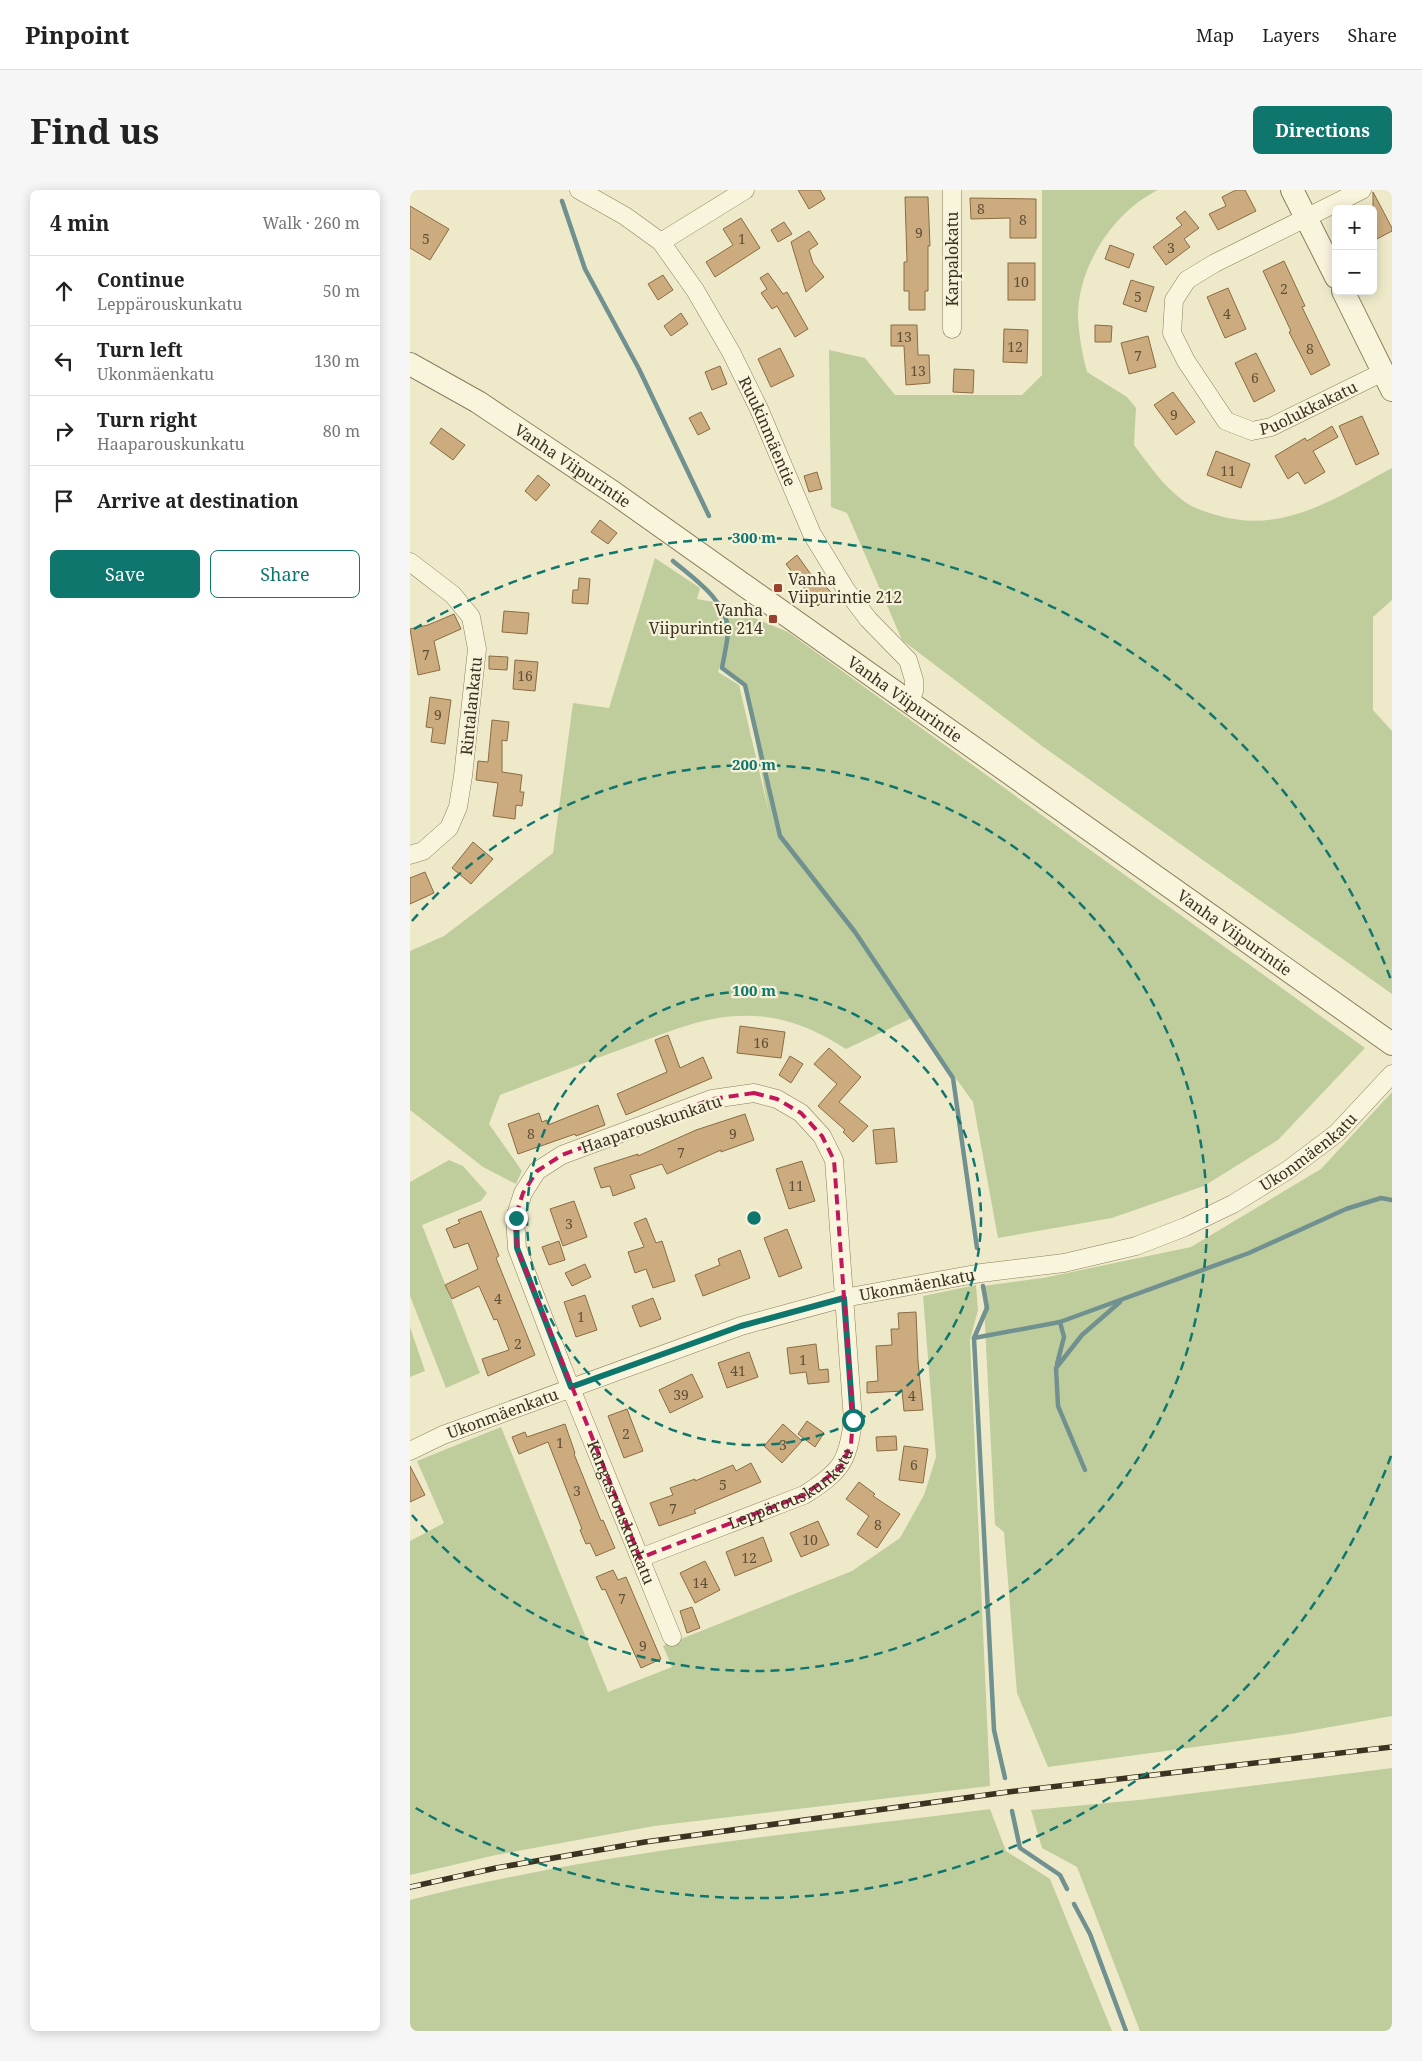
<!DOCTYPE html>
<meta charset="utf-8">
<style>
body{margin:0;font-family:"Noto Serif",serif;background:#f6f6f6;color:#222}
.controls{position:absolute;right:15px;top:15px;display:grid;overflow:hidden;border-radius:8px;box-shadow:0 2px 12px #0003}
.controls button{width:45px;height:45px;display:grid;place-items:center;padding:0;border:0;border-bottom:1px solid #e0e0e0;background:#fff;color:#222;font:25px sans-serif}
.stop{position:absolute;width:15px;height:15px;margin:-11px;border:4px solid #0f766e;border-radius:50%;background:#fff}
.stop.end{background:#0f766e;border-color:#fff;box-shadow:0 1px 5px #0008}
.list{margin:0;padding:0;list-style:none}
h2{display:flex;justify-content:space-between;align-items:center;height:65px;margin:0;padding:0 20px;font-size:21px}
h2 small{font-size:16px;font-weight:400;color:#767676}
.list li{display:grid;grid-template-columns:32px 1fr auto;gap:15px;align-items:center;box-sizing:border-box;height:70px;padding:0 20px;border-top:1px solid #e0e0e0}
.list b{display:block;font-size:19px;white-space:nowrap}
.list p{margin:0;font-size:16px;white-space:nowrap;color:#767676}
.list em{font-size:16px;font-style:normal;color:#767676}
.actions{display:flex;gap:10px;padding:15px 20px}
.actions a{flex:1;padding:11px 0;border:1px solid #0f766e;border-radius:8px;text-align:center;font-size:18px;color:#0f766e}
.actions .main{background:#0f766e;color:#fff}
.icon{flex:none;width:28px;height:28px;fill:none;stroke:currentColor;stroke-width:2;stroke-linecap:round;stroke-linejoin:round}
.map{position:relative;flex:none;width:982px;height:1841px;overflow:hidden;border-radius:8px}
header{display:flex;align-items:center;gap:30px;box-sizing:border-box;height:70px;padding:0 25px;background:#fff;border-bottom:1px solid #e0e0e0}
header strong{font-size:24px}
nav{display:flex;gap:28px;margin-inline-start:auto;font-size:18px}
.intro{display:flex;align-items:center;justify-content:space-between;box-sizing:border-box;height:120px;padding:0 30px}
h1{margin:0;font-size:35px}
.button{padding:12px 22px;border-radius:8px;background:#0f766e;color:#fff;font-size:18px;font-weight:700}
main{display:flex;gap:30px;padding:0 30px}
aside{flex:1;background:#fff;border-radius:8px;box-shadow:0 2px 12px #0003}
.map>svg:first-child{display:block}
.green{fill:#bfcd9c;fill-rule:evenodd}
.lines{fill:none;stroke-linecap:round;stroke-linejoin:round}
.stream{stroke:#70918f;stroke-width:4.5}
.building{fill:#ccac7f;stroke:#8a6b43}
.minor-casing{stroke:#8b7d5d;stroke-width:19}
.tertiary-casing{stroke:#8b7d5d;stroke-width:24}
.minor{stroke:#f9f5dd;stroke-width:18}
.tertiary{stroke:#f9f5dd;stroke-width:22}
.rail-casing{stroke:#3c3221;stroke-width:5.5}
.rail{stroke:#f6f2d9;stroke-width:4;stroke-dasharray:11;stroke-linecap:butt}
.route{stroke:#0f766e;stroke-width:6}
.marked{fill:none;stroke:#c2185b;stroke-width:4;stroke-dasharray:10 6;stroke-linejoin:round}
.ring{fill:none;stroke:#0f766e;stroke-width:2.5;stroke-dasharray:9 6}
.poi-dot{fill:#99402e;stroke:#f6f2d9;stroke-width:2}
.labels{text-anchor:middle;dominant-baseline:central;stroke-width:4.5;stroke-linejoin:round;paint-order:stroke}
.number-label{font-size:14px;fill:#605038}
.street-label{font-size:16px;fill:#3c3221;stroke:#f6f2d9}
.poi-label{font-size:16px;fill:#3c3221;stroke:#f6f2d9;text-anchor:start}
.centre{fill:#0f766e;stroke:#f6f2d9;stroke-width:2.5}
.ring-label{font-size:15px;text-anchor:middle;font-weight:bold;fill:#0f766e;stroke:#f6f2d9;stroke-width:4.5;stroke-linejoin:round;paint-order:stroke}
</style>
<header>
<strong>Pinpoint</strong>
<nav><a>Map</a><a>Layers</a><a>Share</a></nav>
</header>
<div class="intro"><h1>Find us</h1><a class="button">Directions</a></div>
<main>
<aside>
<h2>4 min<small>Walk · 260 m</small></h2>
<ul class="list">
<li><svg class="icon" aria-label="ahead" viewBox="0 0 24 24"><path d="M12 20V5M6 11l6-6 6 6"/></svg><div><b>Continue</b><p>Leppärouskunkatu</p></div><em>50 m</em></li>
<li><svg class="icon" aria-label="left" viewBox="0 0 24 24"><path d="M17 20v-9H6M10 6l-5 5 5 5"/></svg><div><b>Turn left</b><p>Ukonmäenkatu</p></div><em>130 m</em></li>
<li><svg class="icon" aria-label="right" viewBox="0 0 24 24"><path d="M7 20v-9h11M14 6l5 5-5 5"/></svg><div><b>Turn right</b><p>Haaparouskunkatu</p></div><em>80 m</em></li>
<li><svg class="icon" aria-label="arrive" viewBox="0 0 24 24"><path d="M6 21V4h12l-3 4 3 4H6"/></svg><div><b>Arrive at destination</b></div></li>
</ul>
<div class="actions"><a class="main">Save</a><a>Share</a></div>
</aside>
<div class="map">
<svg width="982" height="1841" viewBox="0 0 982 1841">
<rect width="100%" height="100%" fill="#eeeac9"/>
<g class="green">
<path d="M632 0H748C703 22 667 78 668 128 669 146 672 164 677 182L717 207 726 218 724 255C739 275 754 297 775 312 785 319 799 323 810 326 875 344 927 307 982 278V410L963 427V520L982 541V804L632 556 492 450 437 323 421 317 419 160 455 168 485 205H612L632 185Z"/>
<path d="M245 368 290 398 287 409 304 412 318 433 320 418 378 442 955 858 868 950 794 996 702 1028 588 1048 563 912 502 828 436 859C408 841 378 827 344 826 298 823 254 844 212 859 171 874 131 889 90 905L79 934 112 981 106 994 73 977 0 920V761L34 746 143 663 163 513 199 518ZM314 464 312 478 335 495 359 623 329 495 308 482Z"/>
<polygon points="982,902 982,1526 881,1544 638,1577 607,1503 594,1342 585,1335 573,1096 633,1088 781,1057 911,979"/>
<polygon points="39,970 53,976 77,1003 71,1011 12,1035 70,1183 36,1198 0,1106 0,992"/>
<polygon points="566,1095 568,1120 560,1150 580,1596 244,1636 86,1665 0,1685 0,1351 34,1333 7,1271 91,1237 198,1502 262,1477 253,1456 442,1381 490,1348 514,1305 526,1267 513,1106"/>
<polygon points="0,1137 15,1181 0,1187"/>
<polygon points="982,1578 982,1841 730,1841 667,1677 632,1658 621,1620 729,1610"/>
<path d="M580 1619 596 1661 640 1689 702 1841H0V1710C190 1661 386 1644 580 1619Z"/>
</g>
<g class="lines">
<g class="stream">
<polyline points="152,11 175,79 229,179 299,326"/>
<path d="M263 371C283 388 316 410 318 439 318 451 314 466 312 478L335 495 370 646 445 742 543 888 567 1058"/>
<polyline points="573,1096 577,1118 564,1148 584,1540 595,1588"/>
<polyline points="564,1148 650,1132 839,1063 936,1019 971,1008 982,1010"/>
<polyline points="647,1174 654,1147 650,1132"/>
<polyline points="675,1280 648,1216 646,1178 672,1145 710,1112"/>
<polyline points="602,1621 610,1658 650,1685 657,1699"/>
<polyline points="664,1714 680,1744 716,1841"/>
</g>
</g>
<g class="building">
<polygon points="388,0 410,0 415,9 399,19"/>
<polygon points="826,0 835,0 846,21 808,40 799,24 816,16 812,7"/>
<polygon points="963,2 982,38 982,41 963,51"/>
<polygon points="495,7 518,7 520,56 518,56 518,101 515,101 515,120 499,120 499,101 494,101 494,72 497,72"/>
<polygon points="560,8 626,9 626,48 600,48 600,28 561,29"/>
<polygon points="0,16 39,39 20,70 0,58"/>
<polygon points="775,21 789,38 774,49 780,57 756,75 743,57 772,35 766,28"/>
<polygon points="331,28 350,58 305,87 296,72 323,55 313,39"/>
<polygon points="374,32 382,44 368,52 361,40"/>
<polygon points="399,41 408,54 399,60 403,73 414,87 396,102 381,52"/>
<polygon points="700,55 724,64 719,78 695,69"/>
<polygon points="874,71 895,116 892,117 920,175 901,185 879,142 881,141 853,81"/>
<rect x="598" y="73" width="27" height="37"/>
<polygon points="358,83 373,104 377,102 398,139 385,147 367,116 362,119 351,103 357,99 350,88"/>
<polygon points="253,85 263,100 248,110 238,94"/>
<polygon points="721,90 744,97 736,122 713,114"/>
<polygon points="818,98 836,139 815,148 797,107"/>
<polygon points="271,123 278,134 261,146 254,136"/>
<polygon points="481,135 507,135 508,165 519,165 520,193 496,195 494,156 481,156"/>
<polygon points="685,135 702,136 701,152 685,152"/>
<polygon points="594,139 618,140 617,173 593,172"/>
<polygon points="738,146 746,177 719,184 711,153"/>
<polygon points="370,158 384,186 361,197 348,169"/>
<polygon points="846,163 865,201 844,212 825,173"/>
<polygon points="310,176 317,194 302,200 295,182"/>
<polygon points="544,179 564,180 563,203 543,202"/>
<polygon points="763,202 785,232 766,245 744,215"/>
<polygon points="291,222 300,239 288,245 279,228"/>
<polygon points="952,226 969,264 946,275 929,236"/>
<polygon points="922,236 928,247 903,261 915,282 895,294 888,282 878,289 865,266 895,248 897,251"/>
<polygon points="31,238 55,255 43,270 20,253"/>
<polygon points="806,261 840,274 831,298 797,285"/>
<polygon points="407,282 412,299 399,302 394,286"/>
<polygon points="128,285 140,295 126,311 115,301"/>
<polygon points="190,330 207,343 198,354 181,342"/>
<polygon points="387,365 410,397 413,394 421,402 408,416 376,374"/>
<polygon points="169,388 180,389 178,414 162,413 163,400 168,400"/>
<polygon points="94,421 119,423 117,444 92,442"/>
<polygon points="44,424 51,439 24,451 30,480 8,485 0,439 18,435"/>
<polygon points="79,466 98,467 97,480 79,479"/>
<polygon points="105,470 128,472 125,501 103,499"/>
<polygon points="20,507 41,510 35,554 21,552 23,538 16,537"/>
<polygon points="82,530 99,532 97,551 92,550 92,582 112,585 110,602 114,602 112,616 106,615 105,629 83,626 88,593 66,590 68,571 78,572"/>
<polygon points="63,652 83,669 61,694 42,678"/>
<polygon points="15,682 24,703 0,714 0,688"/>
<polygon points="330,836 375,842 371,868 327,863"/>
<polygon points="258,845 270,878 293,867 302,888 216,925 207,904 257,882 245,850"/>
<polygon points="419,858 451,887 429,912 458,936 443,952 433,942 435,940 408,916 427,894 404,874"/>
<polygon points="380,866 393,874 381,893 369,885"/>
<polygon points="188,915 195,935 166,946 165,944 108,964 98,934 129,923 132,932 137,930 138,935"/>
<polygon points="335,924 344,950 311,962 311,960 257,984 252,974 220,985 225,998 203,1006 200,996 191,998 184,978 228,964 228,966 286,940"/>
<polygon points="484,938 487,972 466,974 463,940"/>
<polygon points="392,971 405,1011 379,1019 366,979"/>
<polygon points="164,1011 177,1047 153,1056 140,1019"/>
<polygon points="71,1021 89,1066 86,1068 125,1165 78,1186 72,1169 99,1160 87,1129 84,1130 69,1096 42,1109 35,1095 68,1079 58,1053 44,1058 36,1039 50,1033 48,1030"/>
<polygon points="236,1028 246,1053 252,1051 265,1091 243,1098 236,1079 225,1083 218,1062 234,1057 224,1033"/>
<polygon points="377,1039 392,1078 369,1087 354,1048"/>
<polygon points="149,1051 155,1070 139,1075 132,1057"/>
<polygon points="330,1060 340,1088 293,1106 285,1085 310,1075 308,1069"/>
<polygon points="175,1074 181,1087 162,1096 155,1083"/>
<polygon points="175,1105 187,1140 166,1147 154,1112"/>
<polygon points="243,1108 251,1129 230,1137 222,1116"/>
<polygon points="506,1122 508,1171 513,1220 494,1221 492,1201 457,1203 457,1192 468,1191 466,1156 482,1155 481,1139 489,1139 488,1123"/>
<polygon points="406,1154 409,1180 418,1179 419,1192 398,1194 396,1182 380,1184 377,1158"/>
<polygon points="339,1162 348,1187 317,1198 308,1173"/>
<polygon points="282,1184 293,1207 260,1223 249,1200"/>
<polygon points="217,1219 233,1261 214,1268 198,1226"/>
<polygon points="397,1231 414,1243 405,1257 388,1244"/>
<polygon points="155,1234 165,1263 164,1264 191,1331 193,1330 205,1358 186,1366 180,1353 176,1354 170,1340 172,1339 138,1252 109,1264 102,1247 115,1242 117,1247"/>
<polygon points="373,1234 392,1251 372,1273 354,1256"/>
<polygon points="486,1246 487,1260 467,1261 466,1247"/>
<polygon points="494,1256 518,1259 513,1293 489,1290"/>
<polygon points="341,1273 351,1292 284,1320 286,1323 249,1336 240,1313 263,1305 260,1298 285,1289 285,1291 323,1275 326,1281"/>
<polygon points="0,1276 15,1305 0,1312"/>
<polygon points="449,1292 465,1304 463,1306 490,1324 467,1358 447,1344 459,1326 436,1309"/>
<polygon points="408,1331 419,1355 391,1367 380,1343"/>
<polygon points="353,1347 362,1371 325,1386 316,1362"/>
<polygon points="295,1371 310,1400 285,1413 270,1383"/>
<polygon points="203,1380 208,1390 216,1387 251,1469 231,1478 195,1399 192,1400 186,1387"/>
<polygon points="282,1417 290,1438 277,1443 270,1421"/>
</g>
<g class="lines">
<defs>
<g id="minor">
<path id="s1" d="M169 0 215 26 251 52 285 100 321 162 349 219 402 344 436 400 458 429 498 470 504 490V501L500 512"/>
<path id="s2" d="M952 0 805 73 777 90 764 110 762 143 776 171 816 231 842 241 861 237 973 182"/>
<polyline points="251,52 335,0"/>
<polyline points="542,139 542,0"/>
<polyline points="0,372 43,405 61,427 67,459 53,586 48,617 39,638 13,661 0,665"/>
<path id="s3" d="M0 1261 33 1245 331 1136 434 1108 571 1083 654 1073 726 1056 775 1037 823 1014 878 980 927 943 982 884"/>
<path id="s4" d="M230 1368 394 1305C430 1282 438 1273 443 1230L424 970 412 946 391 923 367 909 344 903 302 909 152 965 127 981 113 1003 105 1028 107 1058 153 1179 262 1447"/>
</g>
<g id="tertiary">
<polyline points="882,0 926,87"/>
<polyline points="933,101 982,200"/>
<path id="s5" d="M0 174 68 212 204 303 982 854"/>
</g>
</defs>
<use href="#minor" class="minor-casing"/>
<use href="#tertiary" class="tertiary-casing"/>
<use href="#minor" class="minor"/>
<use href="#tertiary" class="tertiary"/>
<defs>
<polyline id="rail" points="0,1697 86,1678 235,1652 598,1602 982,1557"/>
</defs>
<use href="#rail" class="rail-casing"/>
<use href="#rail" class="rail"/>
</g>
<g class="lines">
<polyline class="route" points="106,1028 107,1058 161,1197 331,1136 434,1108 443,1230"/>
</g>
<path class="marked" d="M344 903 367 909 391 923 412 946 424 970 443 1230 441 1254 431 1277 394 1305 230 1368 107 1058 105 1028 113 1003 127 981 152 965 302 909Z"/>
<g class="ring">
<circle cx="344" cy="1028" r="227"/>
<path d="M2 731A453 453 0 1 1 2 1325"/>
<path d="M981 1266A680 680 0 0 1 4 1617M4 439A680 680 0 0 1 981 790"/>
</g>
<g class="poi-dot">
<rect x="363" y="393" width="10" height="10" rx="2.5"/>
<rect x="358" y="424" width="10" height="10" rx="2.5"/>
</g>
<g class="labels">
<g class="number-label">
<text x="571" y="18">8</text>
<text x="613" y="29">8</text>
<text x="509" y="42">9</text>
<text x="16" y="48">5</text>
<text x="332" y="48">1</text>
<text x="761" y="57">3</text>
<text x="611" y="91">10</text>
<text x="874" y="98">2</text>
<text x="728" y="106">5</text>
<text x="817" y="123">4</text>
<text x="494" y="146">13</text>
<text x="605" y="156">12</text>
<text x="900" y="158">8</text>
<text x="728" y="165">7</text>
<text x="508" y="180">13</text>
<text x="845" y="187">6</text>
<text x="764" y="224">9</text>
<text x="818" y="280">11</text>
<text x="16" y="464">7</text>
<text x="115" y="485">16</text>
<text x="28" y="524">9</text>
<text x="351" y="852">16</text>
<text x="121" y="943">8</text>
<text x="323" y="943">9</text>
<text x="271" y="962">7</text>
<text x="386" y="995">11</text>
<text x="159" y="1033">3</text>
<text x="88" y="1108">4</text>
<text x="171" y="1126">1</text>
<text x="108" y="1153">2</text>
<text x="393" y="1169">1</text>
<text x="328" y="1180">41</text>
<text x="271" y="1204">39</text>
<text x="502" y="1205">4</text>
<text x="216" y="1243">2</text>
<text x="150" y="1252">1</text>
<text x="373" y="1254">3</text>
<text x="504" y="1274">6</text>
<text x="313" y="1294">5</text>
<text x="167" y="1300">3</text>
<text x="263" y="1318">7</text>
<text x="468" y="1334">8</text>
<text x="400" y="1349">10</text>
<text x="339" y="1367">12</text>
<text x="290" y="1392">14</text>
<text x="212" y="1408">7</text>
<text x="233" y="1455">9</text>
</g>
<g class="street-label">
<text transform="translate(542 69) rotate(-90)">Karpalokatu</text>
<text stroke="none"><textPath href="#s2" startOffset="446">Puolukkakatu</textPath></text>
<text stroke="none"><textPath href="#s1" startOffset="315">Ruukinmäentie</textPath></text>
<text stroke="none"><textPath href="#s5" startOffset="192">Vanha Viipurintie</textPath></text>
<text stroke="none"><textPath href="#s5" startOffset="598">Vanha Viipurintie</textPath></text>
<text transform="translate(61 516) rotate(-84)">Rintalankatu</text>
<text stroke="none"><textPath href="#s5" startOffset="1002">Vanha Viipurintie</textPath></text>
<text transform="translate(241 934) rotate(-19)">Haaparouskunkatu</text>
<text stroke="none"><textPath href="#s3" startOffset="955">Ukonmäenkatu</textPath></text>
<text stroke="none"><textPath href="#s3" startOffset="535">Ukonmäenkatu</textPath></text>
<text stroke="none"><textPath href="#s3" startOffset="100">Ukonmäenkatu</textPath></text>
<text stroke="none"><textPath href="#s4" startOffset="168">Leppärouskunkatu</textPath></text>
<text stroke="none"><textPath href="#s4" startOffset="1239">Kangasrouskunkatu</textPath></text>
</g>
<g class="poi-label">
<text x="378" y="389">Vanha<tspan x="378" dy="18">Viipurintie 212</tspan></text>
<text x="353" y="420" text-anchor="end">Vanha<tspan x="353" dy="18">Viipurintie 214</tspan></text>
</g>
</g>
<circle cx="344" cy="1028" r="8" class="centre"/>
<g class="ring-label">
<text x="344" y="353">300 m</text>
<text x="344" y="580">200 m</text>
<text x="344" y="806">100 m</text>
</g>
</svg>
<div class="controls">
<button>+</button>
<button>−</button>
</div>
<div class="stop" style="left:443px;top:1230px"></div>
<div class="stop end" style="left:106px;top:1028px"></div>
</div>
</main>
